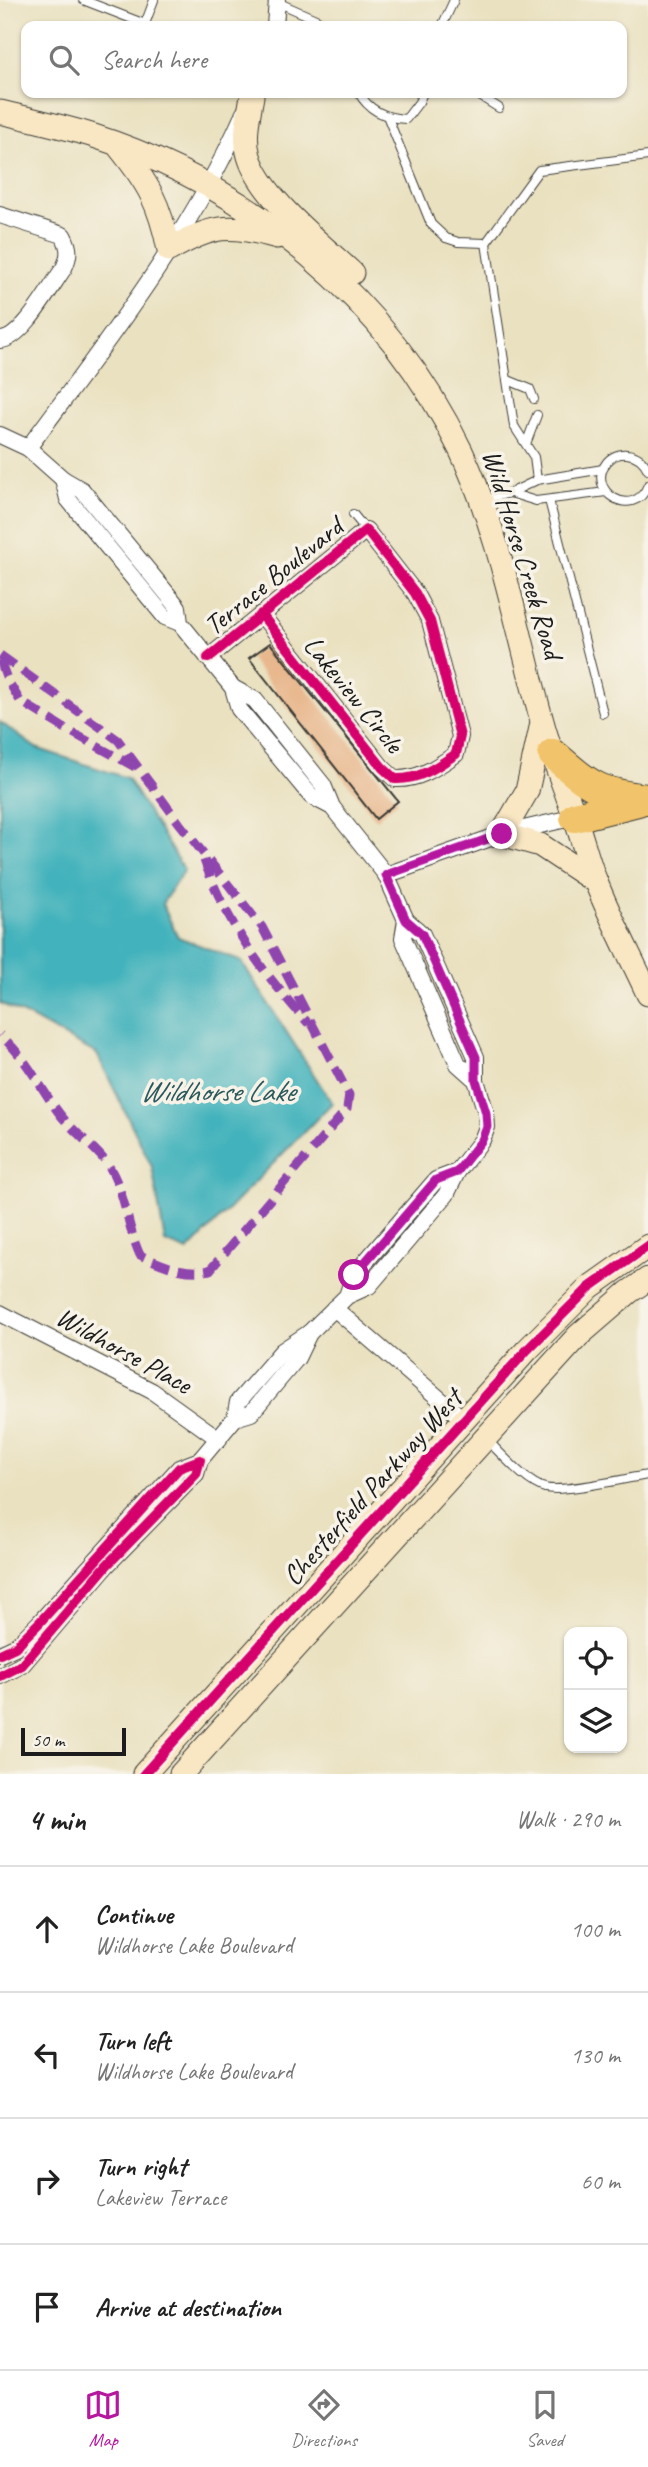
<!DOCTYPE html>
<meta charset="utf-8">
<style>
body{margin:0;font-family:Caveat,sans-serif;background:#f6f6f6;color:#222}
.controls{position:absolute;right:21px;bottom:21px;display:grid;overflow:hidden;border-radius:14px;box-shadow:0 2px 5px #0004}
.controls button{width:63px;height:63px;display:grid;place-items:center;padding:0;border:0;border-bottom:2px solid #e0e0e0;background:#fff;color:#222;font:35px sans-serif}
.scale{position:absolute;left:21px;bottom:18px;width:105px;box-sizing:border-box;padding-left:7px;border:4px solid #1c1c1c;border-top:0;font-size:19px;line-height:24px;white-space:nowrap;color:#1c1c1c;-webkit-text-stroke:5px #f7f3e8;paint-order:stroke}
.stop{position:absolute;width:21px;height:21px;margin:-16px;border:5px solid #b5179e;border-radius:50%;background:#fff}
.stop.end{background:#b5179e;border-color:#fff;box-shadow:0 2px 7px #0008}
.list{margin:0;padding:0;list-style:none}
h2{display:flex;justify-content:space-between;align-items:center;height:91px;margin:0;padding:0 28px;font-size:30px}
h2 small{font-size:23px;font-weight:400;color:#767676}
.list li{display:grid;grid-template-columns:46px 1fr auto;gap:21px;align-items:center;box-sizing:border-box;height:126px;padding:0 28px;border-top:2px solid #e0e0e0}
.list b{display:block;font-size:26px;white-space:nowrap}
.list p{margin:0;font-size:23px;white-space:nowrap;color:#767676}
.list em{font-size:23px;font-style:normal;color:#767676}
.icon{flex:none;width:38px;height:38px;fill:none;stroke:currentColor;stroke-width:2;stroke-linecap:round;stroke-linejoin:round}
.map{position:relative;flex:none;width:648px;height:1774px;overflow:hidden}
.search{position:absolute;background:#fff;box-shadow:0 2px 5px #0004;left:21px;right:21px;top:21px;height:77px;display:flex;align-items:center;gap:18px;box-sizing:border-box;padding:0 24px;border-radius:14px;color:#767676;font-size:26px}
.sheet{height:595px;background:#fff}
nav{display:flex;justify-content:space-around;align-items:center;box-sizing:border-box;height:98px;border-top:2px solid #e0e0e0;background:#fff;font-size:19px;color:#767676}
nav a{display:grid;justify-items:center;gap:4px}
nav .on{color:#b5179e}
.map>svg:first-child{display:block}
.water{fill:#42b2bc;stroke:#2f676c;stroke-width:2}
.building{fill:#e8b78d}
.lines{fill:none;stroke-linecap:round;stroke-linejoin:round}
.lane-casing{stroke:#3b3a35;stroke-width:10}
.street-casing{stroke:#3b3a35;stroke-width:18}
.secondary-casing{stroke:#3b3a35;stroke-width:25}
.highway-casing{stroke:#3b3a35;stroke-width:32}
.lane{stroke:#fff;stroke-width:8}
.street{stroke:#fff;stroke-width:16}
.secondary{stroke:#f9e7c3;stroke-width:23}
.highway{stroke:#f1c36a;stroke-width:30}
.quiet{stroke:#8e44ad;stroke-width:9;stroke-dasharray:18 9;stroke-linecap:butt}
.cycleway-casing{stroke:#f7f3e8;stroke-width:15}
.cycleway{stroke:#d6006c;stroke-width:10}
.route{stroke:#b5179e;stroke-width:9}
.labels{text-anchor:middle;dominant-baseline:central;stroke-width:7;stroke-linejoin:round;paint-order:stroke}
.street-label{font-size:28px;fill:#1c1c1c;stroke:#f7f3e8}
.water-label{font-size:30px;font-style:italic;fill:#2b585c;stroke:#f7f3e8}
</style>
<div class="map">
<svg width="648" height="1774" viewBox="0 0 648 1774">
<rect width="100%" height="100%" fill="#f7f3e8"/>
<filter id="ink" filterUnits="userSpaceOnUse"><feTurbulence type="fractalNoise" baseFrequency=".0143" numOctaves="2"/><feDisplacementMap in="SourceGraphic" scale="14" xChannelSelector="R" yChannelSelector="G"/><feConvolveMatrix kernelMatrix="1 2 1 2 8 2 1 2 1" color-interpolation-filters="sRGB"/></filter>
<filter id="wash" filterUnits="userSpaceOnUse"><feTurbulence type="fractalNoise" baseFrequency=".00686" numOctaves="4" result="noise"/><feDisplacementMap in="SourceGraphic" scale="28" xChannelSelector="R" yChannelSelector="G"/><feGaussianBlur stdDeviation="1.57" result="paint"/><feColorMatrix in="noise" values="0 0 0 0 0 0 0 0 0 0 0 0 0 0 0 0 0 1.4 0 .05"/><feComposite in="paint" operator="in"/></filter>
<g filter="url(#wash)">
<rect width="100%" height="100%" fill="#eae1c0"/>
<polygon class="water" points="0,722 36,748 127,778 184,870 162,904 178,937 241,961 332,1103 188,1251 165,1242 152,1167 97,1054 31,1018 0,1003"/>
<g id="blocks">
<polygon class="building" points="270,643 398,801 376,819 249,658"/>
</g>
</g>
<g filter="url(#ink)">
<use href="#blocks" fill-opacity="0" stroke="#3b3a35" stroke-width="2"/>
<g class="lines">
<defs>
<g id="lane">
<polyline points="83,0 145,24 154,0"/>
<polyline points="277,2 318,20 321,26"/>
<polyline points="442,26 454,0"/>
<path d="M359 93C369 111 386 118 406 119L419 102 423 93"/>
<polyline points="475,93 499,108"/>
<polyline points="388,118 431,224 446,238 458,242 486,243 539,170 648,156"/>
<polyline points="486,243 514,426 534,457 537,480"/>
<polyline points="508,380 530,389 534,399"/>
<polyline points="526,444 537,415"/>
<path d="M648 470C644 461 638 455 627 454 620 453 612 456 607 462 584 490 634 522 648 485"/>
<polyline points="510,493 536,501 606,492"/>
<polyline points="484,500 510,493 537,480 603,469"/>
<polyline points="549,500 603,713"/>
<polyline points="353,514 366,530"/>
<path d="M487 1440C501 1453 527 1484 545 1488 563 1493 627 1478 648 1475"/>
</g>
<g id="street">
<polyline points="275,26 277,0"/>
<path d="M0 215 63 235C70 248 70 255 64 268 51 286 22 340 0 340"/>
<polyline points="0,435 28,448 63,479"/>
<path d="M28 448C107 341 190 236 244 113"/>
<polyline points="180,623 178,607 82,490 63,479 68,499 165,617 180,623 233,688"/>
<path d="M208 658 366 530 415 593 430 621 460 736 456 754C437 767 419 780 395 779L382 767 261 614"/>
<polyline points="332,807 311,796 239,709 233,688 255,700 323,785 332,807 386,875 406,920"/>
<polyline points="386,875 502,834 575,817"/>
<polyline points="457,1172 482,1140 487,1127 486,1113 476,1080 476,1057 422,934 406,920 403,938 458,1064 476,1080"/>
<polyline points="334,1308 464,1420"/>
<polyline points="0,1313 152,1391 219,1439"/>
<polyline points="309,1333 347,1296 369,1286 446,1195 457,1172 436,1180 354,1275 347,1296"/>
<polyline points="200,1460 235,1418 238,1402 282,1351 309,1333 297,1358 251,1413 235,1418"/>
<polyline points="0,1654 15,1647 39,1623 179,1468 200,1460 196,1474 107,1565 22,1665 0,1676"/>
</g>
<g id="secondary">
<path d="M252 96C249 114 243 137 249 156 261 197 320 243 352 273"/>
<path d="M0 112C30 119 61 126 91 135 251 186 388 299 461 451 501 536 517 631 542 721 551 755 565 787 576 821 583 841 588 862 596 882 611 920 631 957 648 994"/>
<path d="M119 147C148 183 160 204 169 250 213 225 228 223 277 237"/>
<polyline points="542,723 527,791 502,834 540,845 596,882"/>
<polyline points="144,1774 527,1350 590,1287 648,1246"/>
<polyline points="181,1774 578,1336 629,1292 648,1279"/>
</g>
<g id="highway">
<path d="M553 754C590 786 597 793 647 799"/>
<polyline points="575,817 638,801"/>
</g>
</defs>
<use href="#lane" class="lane-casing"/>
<use href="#street" class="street-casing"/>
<use href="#secondary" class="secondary-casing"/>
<use href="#highway" class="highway-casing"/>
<use href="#lane" class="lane"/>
<use href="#street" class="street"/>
<use href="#secondary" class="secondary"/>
<use href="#highway" class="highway"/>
<g class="quiet">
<path d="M0 655 118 740 180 824 262 927 349 1095 347 1109 210 1270C185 1275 162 1265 140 1255 127 1227 126 1195 110 1168 100 1151 72 1131 59 1113 39 1086 26 1057 0 1035"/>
<polyline points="0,660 7,679 20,701 64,728 135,767"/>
<path d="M204 860C226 923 265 976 309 1024"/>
</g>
<defs>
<g id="cycleway">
<path d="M208 658 366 530 415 593 430 621 460 736 456 754C437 767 419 780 395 779L382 767 261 614"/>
<polyline points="0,1654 15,1647 39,1623 179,1468 200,1460 196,1474 107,1565 22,1665 0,1676"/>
<polyline points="144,1774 527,1350 590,1287 648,1246"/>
</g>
</defs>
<use href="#cycleway" class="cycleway-casing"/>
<use href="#cycleway" class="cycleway"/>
</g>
</g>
<g class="lines" filter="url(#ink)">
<polyline class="route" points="354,1275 436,1180 457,1172 482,1140 487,1127 486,1113 476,1080 476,1057 422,934 406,920 386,875 502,834"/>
</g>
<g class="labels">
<g class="street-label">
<text transform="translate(523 554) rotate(73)">Wild Horse Creek Road</text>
<text transform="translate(273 576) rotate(-39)">Terrace Boulevard</text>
<text transform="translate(354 694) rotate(51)">Lakeview Circle</text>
<text transform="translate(124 1350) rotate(29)">Wildhorse Place</text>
<text transform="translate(372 1487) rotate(-48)">Chesterfield Parkway West</text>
</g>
<g class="water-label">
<text x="217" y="1091">Wildhorse Lake</text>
</g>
</g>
</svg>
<div class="controls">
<button><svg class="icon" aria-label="locate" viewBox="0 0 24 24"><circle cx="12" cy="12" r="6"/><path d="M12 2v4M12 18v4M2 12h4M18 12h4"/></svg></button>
<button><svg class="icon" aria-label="layers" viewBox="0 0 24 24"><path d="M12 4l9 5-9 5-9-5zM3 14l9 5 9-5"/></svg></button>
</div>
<div class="scale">50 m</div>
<div class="stop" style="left:354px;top:1275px"></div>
<div class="stop end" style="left:502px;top:834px"></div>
<div class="search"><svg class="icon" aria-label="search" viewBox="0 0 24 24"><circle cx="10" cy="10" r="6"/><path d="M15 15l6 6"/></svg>Search here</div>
</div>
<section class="sheet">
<h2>4 min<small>Walk · 290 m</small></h2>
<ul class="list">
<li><svg class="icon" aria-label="ahead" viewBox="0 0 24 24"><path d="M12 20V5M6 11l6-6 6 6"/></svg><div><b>Continue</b><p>Wildhorse Lake Boulevard</p></div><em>100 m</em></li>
<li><svg class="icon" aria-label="left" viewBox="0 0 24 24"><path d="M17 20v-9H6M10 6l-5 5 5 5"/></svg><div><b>Turn left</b><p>Wildhorse Lake Boulevard</p></div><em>130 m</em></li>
<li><svg class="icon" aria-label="right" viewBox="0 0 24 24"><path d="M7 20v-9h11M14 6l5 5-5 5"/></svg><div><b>Turn right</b><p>Lakeview Terrace</p></div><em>60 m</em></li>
<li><svg class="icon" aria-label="arrive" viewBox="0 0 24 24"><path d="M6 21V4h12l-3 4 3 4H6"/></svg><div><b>Arrive at destination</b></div></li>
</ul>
</section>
<nav>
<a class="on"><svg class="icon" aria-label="map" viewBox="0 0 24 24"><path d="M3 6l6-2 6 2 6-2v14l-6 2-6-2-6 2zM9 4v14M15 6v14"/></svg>Map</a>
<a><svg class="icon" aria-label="directions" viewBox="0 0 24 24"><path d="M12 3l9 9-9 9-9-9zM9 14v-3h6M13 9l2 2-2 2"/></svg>Directions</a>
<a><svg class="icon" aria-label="saved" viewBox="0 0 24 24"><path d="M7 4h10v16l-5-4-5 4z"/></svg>Saved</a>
</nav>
